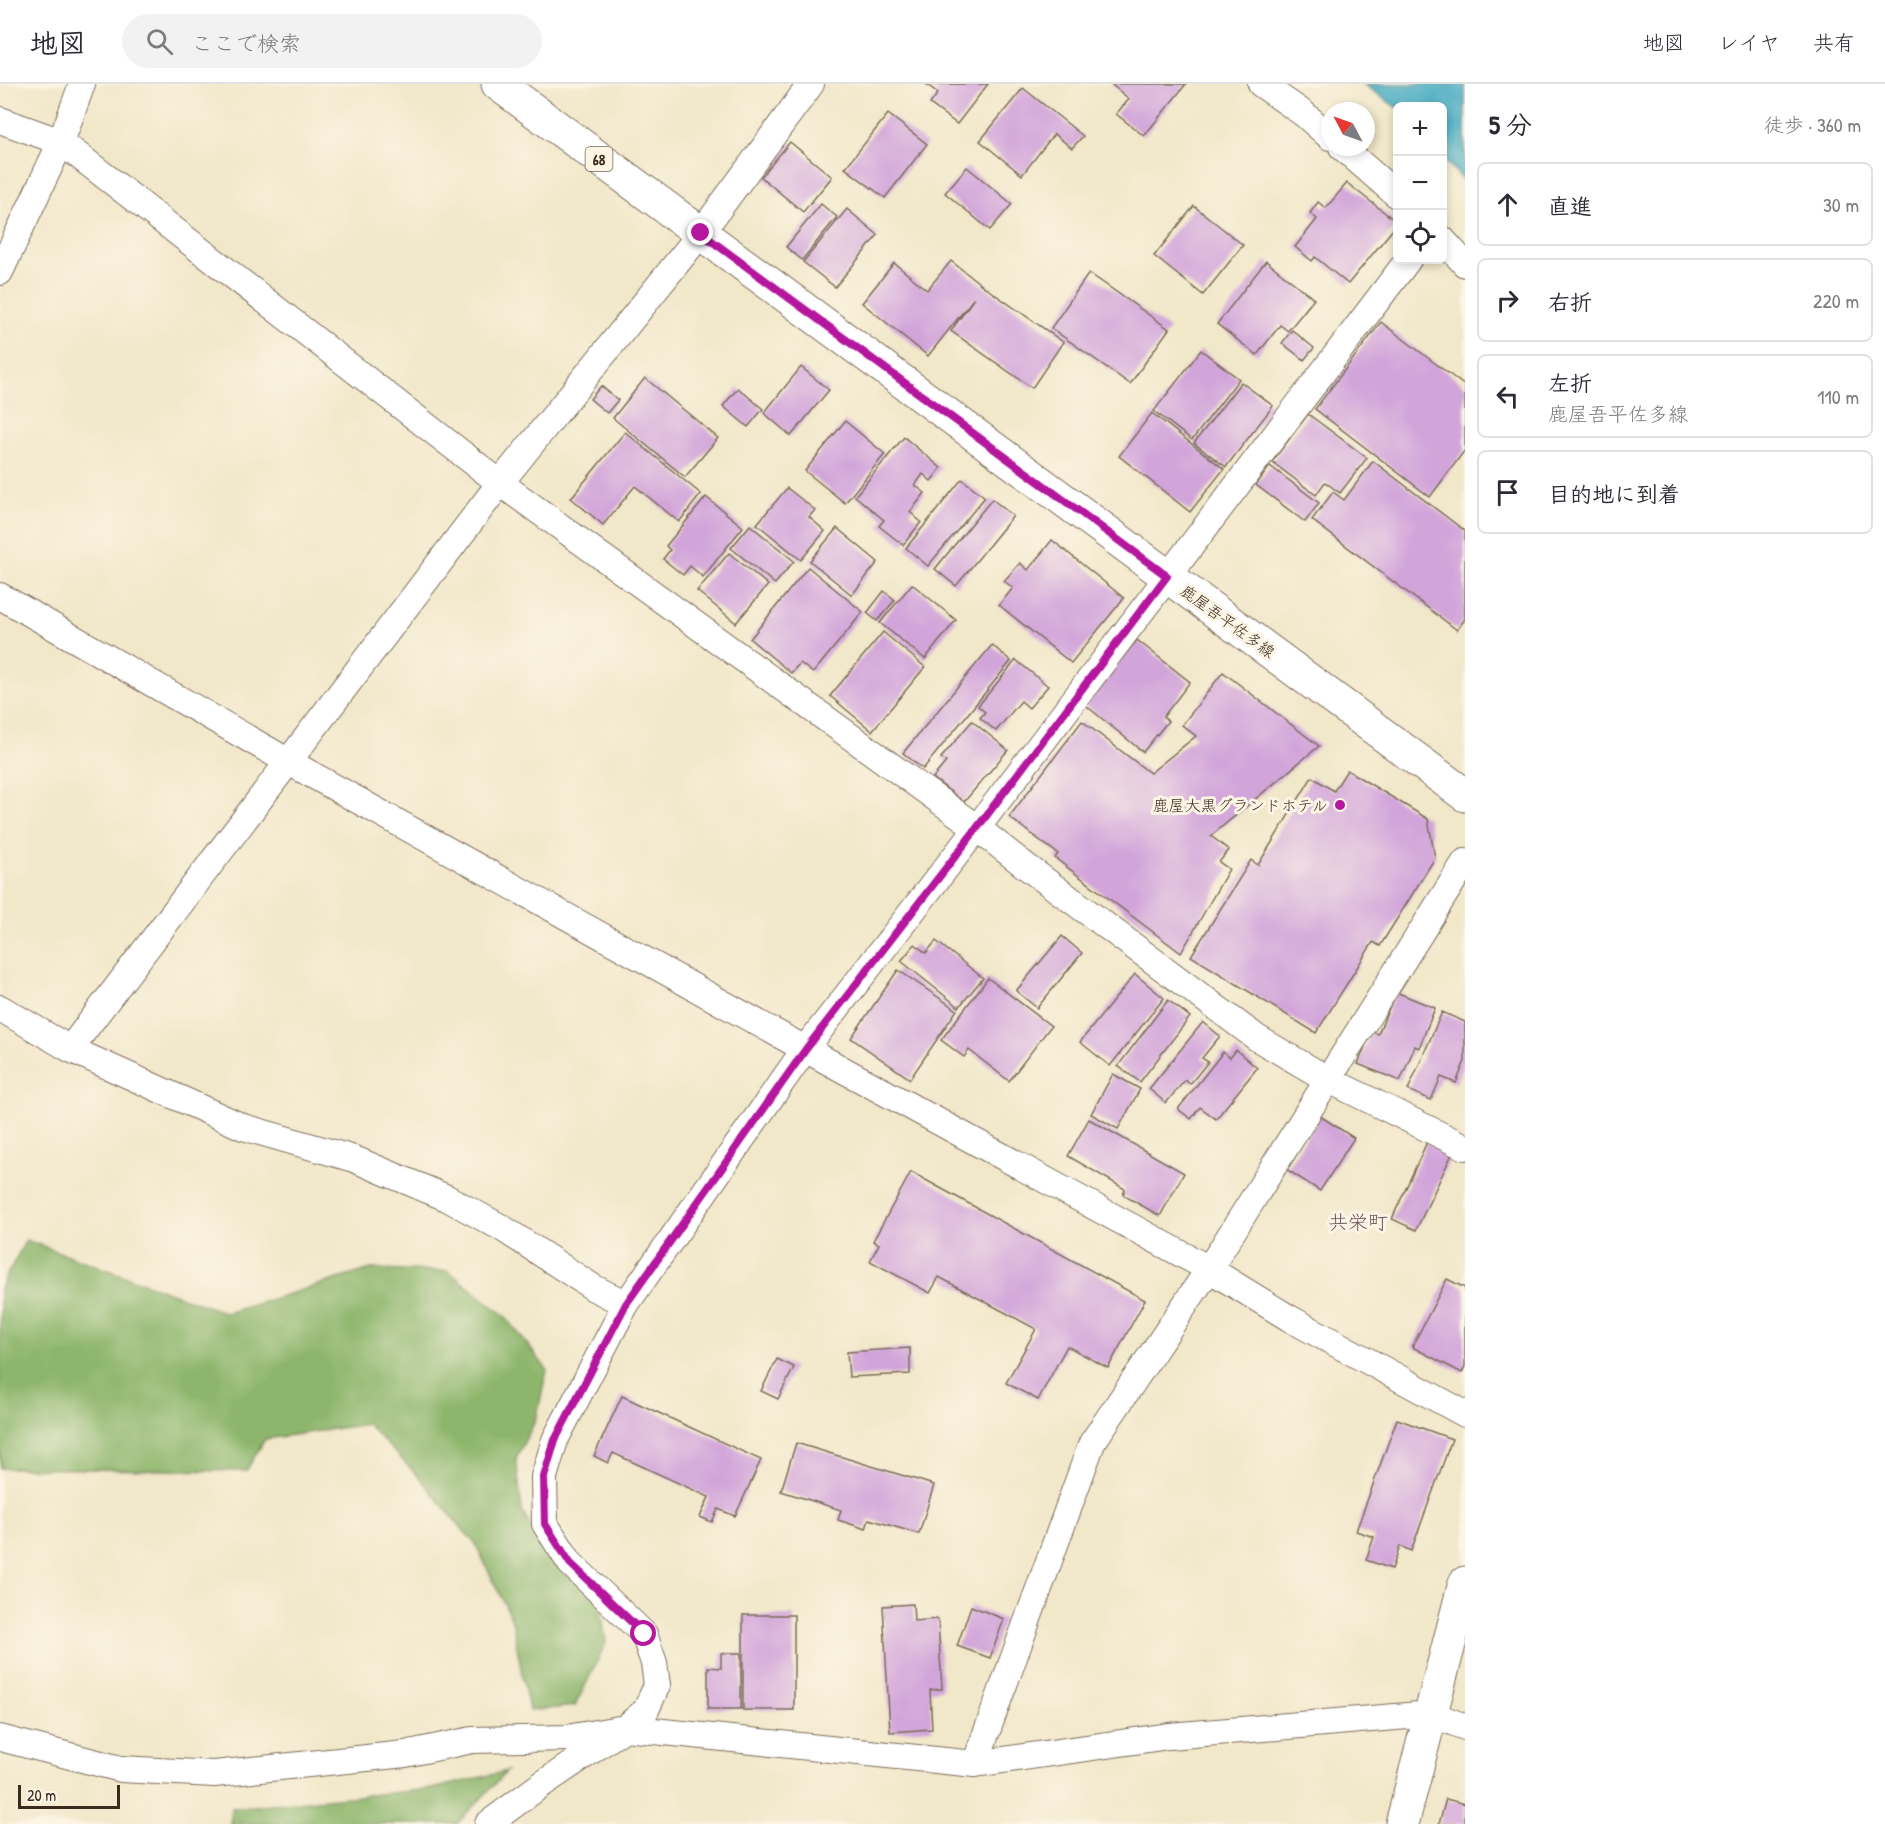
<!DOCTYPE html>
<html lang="ja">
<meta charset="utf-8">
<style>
body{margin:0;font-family:"Patrick Hand","Klee One",sans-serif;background:#f2f2f3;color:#2b2b33}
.controls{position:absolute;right:18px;top:18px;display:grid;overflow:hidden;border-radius:9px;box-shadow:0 3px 9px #0003}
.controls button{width:54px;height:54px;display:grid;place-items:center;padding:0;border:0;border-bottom:2px solid #e1e1e2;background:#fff;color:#2b2b33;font:30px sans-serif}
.compass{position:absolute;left:1321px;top:18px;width:54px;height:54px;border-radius:50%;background:#fff;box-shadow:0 3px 9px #0003;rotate:311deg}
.scale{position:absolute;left:18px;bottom:15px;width:102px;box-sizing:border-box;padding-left:6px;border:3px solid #3b2a1e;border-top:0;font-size:16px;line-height:21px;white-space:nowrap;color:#3b2a1e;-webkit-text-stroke:4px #fcf5e5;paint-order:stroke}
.stop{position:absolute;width:18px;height:18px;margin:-14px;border:4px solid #b5179e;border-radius:50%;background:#fff}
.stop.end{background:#b5179e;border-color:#fff;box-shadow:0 2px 6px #0008}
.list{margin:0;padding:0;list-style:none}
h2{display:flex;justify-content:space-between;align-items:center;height:78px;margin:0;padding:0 24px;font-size:26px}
h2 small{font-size:20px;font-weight:400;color:#7c7c81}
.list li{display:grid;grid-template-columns:39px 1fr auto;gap:18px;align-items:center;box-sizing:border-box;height:84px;margin:0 12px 12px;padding:0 12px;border:2px solid #e1e1e2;border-radius:9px}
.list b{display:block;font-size:22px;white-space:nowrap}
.list p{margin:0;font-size:20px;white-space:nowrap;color:#7c7c81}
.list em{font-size:20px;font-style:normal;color:#7c7c81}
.icon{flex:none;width:33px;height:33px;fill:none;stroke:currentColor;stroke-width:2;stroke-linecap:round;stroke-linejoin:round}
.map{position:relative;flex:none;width:1465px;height:1740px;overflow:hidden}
header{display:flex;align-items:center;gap:36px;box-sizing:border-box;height:84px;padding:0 30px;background:#fff;border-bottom:2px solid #e1e1e2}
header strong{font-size:28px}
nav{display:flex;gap:33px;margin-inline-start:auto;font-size:21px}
.search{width:420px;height:54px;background:#f2f2f3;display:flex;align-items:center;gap:15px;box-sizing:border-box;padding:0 21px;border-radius:33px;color:#7c7c81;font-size:22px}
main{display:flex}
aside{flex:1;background:#fff}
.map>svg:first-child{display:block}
.forest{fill:#8db66c;stroke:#647045;stroke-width:1.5}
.water{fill:#41a9c1;stroke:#3e6a70;stroke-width:1.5}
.building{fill:#d2a5da}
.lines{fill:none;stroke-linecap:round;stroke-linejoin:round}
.street-casing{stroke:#7b6c5a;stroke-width:28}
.secondary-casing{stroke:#7b6c5a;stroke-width:35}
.primary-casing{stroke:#7b6c5a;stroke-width:35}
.street{stroke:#fff;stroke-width:26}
.secondary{stroke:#fff;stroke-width:33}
.primary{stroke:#fff;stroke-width:33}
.route{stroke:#b5179e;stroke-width:8}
.poi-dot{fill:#b5179e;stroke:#fcf5e5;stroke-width:2}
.labels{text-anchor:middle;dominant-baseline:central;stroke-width:6;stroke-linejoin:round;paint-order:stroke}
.shield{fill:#fcf5e5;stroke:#75675a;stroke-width:1.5}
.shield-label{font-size:15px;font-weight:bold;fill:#3b2a1e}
.street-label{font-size:16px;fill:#3b2a1e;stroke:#fcf5e5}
.poi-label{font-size:16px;fill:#3b2a1e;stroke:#fcf5e5;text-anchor:end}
.quarter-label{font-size:20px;fill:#705560;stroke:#fcf5e5}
</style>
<header>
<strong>地図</strong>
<div class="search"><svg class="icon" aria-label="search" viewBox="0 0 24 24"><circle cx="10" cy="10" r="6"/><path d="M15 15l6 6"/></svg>ここで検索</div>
<nav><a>地図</a><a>レイヤ</a><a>共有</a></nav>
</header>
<main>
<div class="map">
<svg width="1465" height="1740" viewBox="0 0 1465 1740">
<rect width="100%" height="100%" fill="#fcf5e5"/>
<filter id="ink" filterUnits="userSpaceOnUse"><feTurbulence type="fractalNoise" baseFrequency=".0167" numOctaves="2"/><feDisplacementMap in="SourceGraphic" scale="12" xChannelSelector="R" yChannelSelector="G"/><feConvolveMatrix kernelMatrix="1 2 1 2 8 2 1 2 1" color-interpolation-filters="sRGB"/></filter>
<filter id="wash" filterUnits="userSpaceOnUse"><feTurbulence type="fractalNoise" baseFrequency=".008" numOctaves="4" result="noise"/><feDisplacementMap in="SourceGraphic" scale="24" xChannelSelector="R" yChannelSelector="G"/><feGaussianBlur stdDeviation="1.35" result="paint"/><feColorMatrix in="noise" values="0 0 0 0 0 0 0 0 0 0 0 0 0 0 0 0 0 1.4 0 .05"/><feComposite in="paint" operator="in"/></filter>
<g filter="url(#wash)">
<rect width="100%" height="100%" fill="#f1e7c9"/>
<g class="forest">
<polygon points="26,1156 226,1229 371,1185 448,1187 505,1232 547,1286 536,1335 516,1374 522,1427 549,1475 600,1519 606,1559 575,1622 529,1627 512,1536 476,1461 418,1392 367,1340 265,1355 246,1387 0,1384 0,1204"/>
<polygon points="507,1687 457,1740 230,1740 232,1724 432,1705"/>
</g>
<polygon class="water" points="1363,0 1465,0 1465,98 1443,74 1442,22 1398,22 1397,24"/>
<g id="blocks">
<g class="building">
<polygon points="926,0 988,0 957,40 930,20 938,9"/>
<polygon points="1111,0 1186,0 1144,52 1116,30 1129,15"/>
<polygon points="1023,4 1083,52 1072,64 1054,50 1022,91 980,57"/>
<polygon points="888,30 927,60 885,114 845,84"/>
<polygon points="790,58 832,93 803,128 761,93"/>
<polygon points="967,83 1012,120 990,146 945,109"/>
<polygon points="1347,99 1398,139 1348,200 1315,173 1312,177 1295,163 1317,135 1310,129 1318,118 1326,124"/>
<polygon points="821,120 837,133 802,176 786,163"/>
<polygon points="1194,122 1243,161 1203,211 1154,172"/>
<polygon points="847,125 878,151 835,203 803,178"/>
<polygon points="951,177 983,202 1063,258 1032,304 951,247 974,214 928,272 862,219 894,179 927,206"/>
<polygon points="1266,177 1314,215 1288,247 1280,241 1257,271 1217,240"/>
<polygon points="1089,189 1169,245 1130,300 1051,244"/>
<polygon points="1381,238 1465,302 1465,366 1430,413 1315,325"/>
<polygon points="1292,246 1314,264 1304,276 1282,259"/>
<polygon points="1201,266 1239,295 1192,356 1154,327"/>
<polygon points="801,283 829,306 791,352 764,329"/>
<polygon points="645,294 718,354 685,393 613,334"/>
<polygon points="1241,298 1273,322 1226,383 1194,359"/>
<polygon points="601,302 618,316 607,329 590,315"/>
<polygon points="738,304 763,325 748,343 723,322"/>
<polygon points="1152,329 1224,385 1190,428 1119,372"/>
<polygon points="1308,330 1367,374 1340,409 1325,398 1316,411 1272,378"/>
<polygon points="845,337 885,370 845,419 805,387"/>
<polygon points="625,348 701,410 679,438 635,402 603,441 571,414"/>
<polygon points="904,353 941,384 931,397 923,390 915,401 925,409 910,428 921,438 903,461 879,442 884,436 855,412"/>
<polygon points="1373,377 1465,447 1465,535 1457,546 1312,436 1333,408 1344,416"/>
<polygon points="1270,382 1319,419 1305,438 1256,401"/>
<polygon points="962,395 985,413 928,482 906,464"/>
<polygon points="787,404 815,426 809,433 825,447 801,476 757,440"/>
<polygon points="706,413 743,443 703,493 690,482 683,491 663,475 670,466 666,462"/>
<polygon points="992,415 1013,432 956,502 935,485"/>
<polygon points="750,441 794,477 775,500 731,464"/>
<polygon points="837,444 878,478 852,511 810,477"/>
<polygon points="1052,456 1124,514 1071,579 999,521 1013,504 1004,497 1020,479 1028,486"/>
<polygon points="729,469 768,501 736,539 697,507"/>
<polygon points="808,483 863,528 813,589 800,579 791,589 750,555"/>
<polygon points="912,500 956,536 925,575 880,539"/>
<polygon points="884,507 895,516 877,537 867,529"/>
<polygon points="883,548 925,583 872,647 830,612"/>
<polygon points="1137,556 1190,598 1163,633 1168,637 1143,668 1084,620"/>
<polygon points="992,561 1011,577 923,685 903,669"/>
<polygon points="1016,576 1048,602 1029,624 1021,617 996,647 980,634 985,628 978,622"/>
<polygon points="1223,588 1319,662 1211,752 1229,766 1219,778 1229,785 1181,869 1055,774 1058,770 1009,733 1082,637 1150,689 1196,652 1182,641"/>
<polygon points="972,637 1008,666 964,718 933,694 946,678 941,674"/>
<polygon points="1347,686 1428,735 1435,774 1380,862 1373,858 1316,949 1191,872 1251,776 1258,781 1312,693 1334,707"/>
<polygon points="1062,852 1082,869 1037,924 1016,907"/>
<polygon points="936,857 983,894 959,923 901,877 915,860 926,869"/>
<polygon points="898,886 957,926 910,995 851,954"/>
<polygon points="1135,890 1164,914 1110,982 1080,958"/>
<polygon points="988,894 1051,942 1009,997 969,966 964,973 941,956"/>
<polygon points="1396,908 1435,924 1419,964 1415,962 1400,997 1358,980 1371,947 1378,950"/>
<polygon points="1168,916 1190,933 1140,998 1118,982"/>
<polygon points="1442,928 1465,938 1465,977 1456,999 1441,993 1431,1016 1408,1006"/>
<polygon points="1203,938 1220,952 1202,974 1208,978 1190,1000 1185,996 1166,1019 1149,1005"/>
<polygon points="1236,966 1257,984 1216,1035 1200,1023 1191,1035 1178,1025 1223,968 1230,974"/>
<polygon points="1113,990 1140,1005 1118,1045 1091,1030"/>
<polygon points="1320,1032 1354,1054 1320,1107 1286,1085"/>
<polygon points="1089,1035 1184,1089 1160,1132 1123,1111 1125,1105 1068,1072"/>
<polygon points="1427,1058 1452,1070 1416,1146 1392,1135"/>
<polygon points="911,1088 1145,1216 1108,1284 1067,1262 1038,1316 1006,1299 1036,1245 939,1193 930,1209 870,1177 879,1160 873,1157"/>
<polygon points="1447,1195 1465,1204 1465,1282 1462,1289 1412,1263"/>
<polygon points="910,1264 910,1290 849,1293 847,1268"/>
<polygon points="777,1275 794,1283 778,1315 761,1307"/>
<polygon points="622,1312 761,1376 735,1432 718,1425 712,1438 700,1433 709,1413 613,1369 608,1379 594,1372"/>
<polygon points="1397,1335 1452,1355 1411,1467 1400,1462 1392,1485 1366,1476 1374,1453 1356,1447"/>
<polygon points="796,1359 934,1401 919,1450 869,1435 866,1445 838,1436 841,1426 781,1407"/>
<polygon points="913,1520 914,1537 938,1535 942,1605 930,1606 932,1645 890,1648 883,1522"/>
<polygon points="971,1522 1004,1535 990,1574 957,1562"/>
<rect x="743" y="1531" width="51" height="95"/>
<polygon points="721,1569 741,1569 741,1625 708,1625 708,1583 721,1584"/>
<polygon points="1446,1715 1465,1720 1465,1740 1439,1740"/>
</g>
</g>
</g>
<g filter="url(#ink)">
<use href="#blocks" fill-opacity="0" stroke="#7b6c5a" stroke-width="1.5"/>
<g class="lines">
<defs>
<g id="street">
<polyline points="1261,0 1304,30 1330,53"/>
<polyline points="0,36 61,58 500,399 977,744 1023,780 1257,954 1327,995 1465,1063"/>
<polyline points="1342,63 1398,112"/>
<polyline points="1442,155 1465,180"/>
<polyline points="0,188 61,58 82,0"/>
<polyline points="0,512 289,678 805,965 1209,1185 1289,1234 1465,1330"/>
<polyline points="0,924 70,965 243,1043 354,1075 447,1114 502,1144 594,1204 626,1220"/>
<polyline points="70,965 500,399 701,149 811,0"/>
<polyline points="0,1654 121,1685 214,1690 405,1670 472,1656 567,1654 625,1644 975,1680 1169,1652 1431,1630 1465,1643"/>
<polyline points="975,1680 1092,1359 1209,1185 1465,778"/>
<polyline points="488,1740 538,1703 625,1644 646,1626 657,1601 654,1579 644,1550 570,1479 545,1440 544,1393 555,1356 626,1220 805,965 977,744 1408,176"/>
</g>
<polyline id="secondary" points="1402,1740 1465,1499"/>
<polyline id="primary" points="498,0 1465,711"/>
</defs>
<use href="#street" class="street-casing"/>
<use href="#secondary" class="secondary-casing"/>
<use href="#primary" class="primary-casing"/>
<use href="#street" class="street"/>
<use href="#secondary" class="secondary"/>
<use href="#primary" class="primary"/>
</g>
</g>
<g class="lines" filter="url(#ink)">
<polyline class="route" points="644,1550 570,1479 545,1440 544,1393 555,1356 626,1220 806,965 977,744 1167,492 701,149"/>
</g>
<circle class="poi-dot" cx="1340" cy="721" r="6"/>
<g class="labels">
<rect class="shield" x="585.5" y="63" width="27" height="24" rx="4.5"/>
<g class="shield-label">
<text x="599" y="75">68</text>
</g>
<g class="street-label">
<text transform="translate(1228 537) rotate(36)">鹿屋吾平佐多線</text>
</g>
<g class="poi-label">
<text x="1328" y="721">鹿屋大黒グランドホテル</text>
</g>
<g class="quarter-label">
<text x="1358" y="1137">共栄町</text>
</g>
</g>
</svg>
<div class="controls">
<button>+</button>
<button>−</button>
<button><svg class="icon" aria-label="locate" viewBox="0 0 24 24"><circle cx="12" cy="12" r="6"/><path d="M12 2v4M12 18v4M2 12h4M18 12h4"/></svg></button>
</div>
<svg class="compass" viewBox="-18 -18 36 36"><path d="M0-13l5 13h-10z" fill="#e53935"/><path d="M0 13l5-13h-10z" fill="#7c7c81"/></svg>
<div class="scale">20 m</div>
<div class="stop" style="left:644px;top:1550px"></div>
<div class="stop end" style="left:701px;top:149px"></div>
</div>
<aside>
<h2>5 分<small>徒歩 · 360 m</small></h2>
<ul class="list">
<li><svg class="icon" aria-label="ahead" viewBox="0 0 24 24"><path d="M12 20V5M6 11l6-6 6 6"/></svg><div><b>直進</b></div><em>30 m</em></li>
<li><svg class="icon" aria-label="right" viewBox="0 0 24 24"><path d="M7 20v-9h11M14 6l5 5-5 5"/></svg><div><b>右折</b></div><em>220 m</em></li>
<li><svg class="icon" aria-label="left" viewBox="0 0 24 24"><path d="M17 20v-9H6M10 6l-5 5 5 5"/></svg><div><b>左折</b><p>鹿屋吾平佐多線</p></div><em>110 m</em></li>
<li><svg class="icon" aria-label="arrive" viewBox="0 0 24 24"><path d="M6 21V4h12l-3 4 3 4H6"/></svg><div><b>目的地に到着</b></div></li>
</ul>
</aside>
</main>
